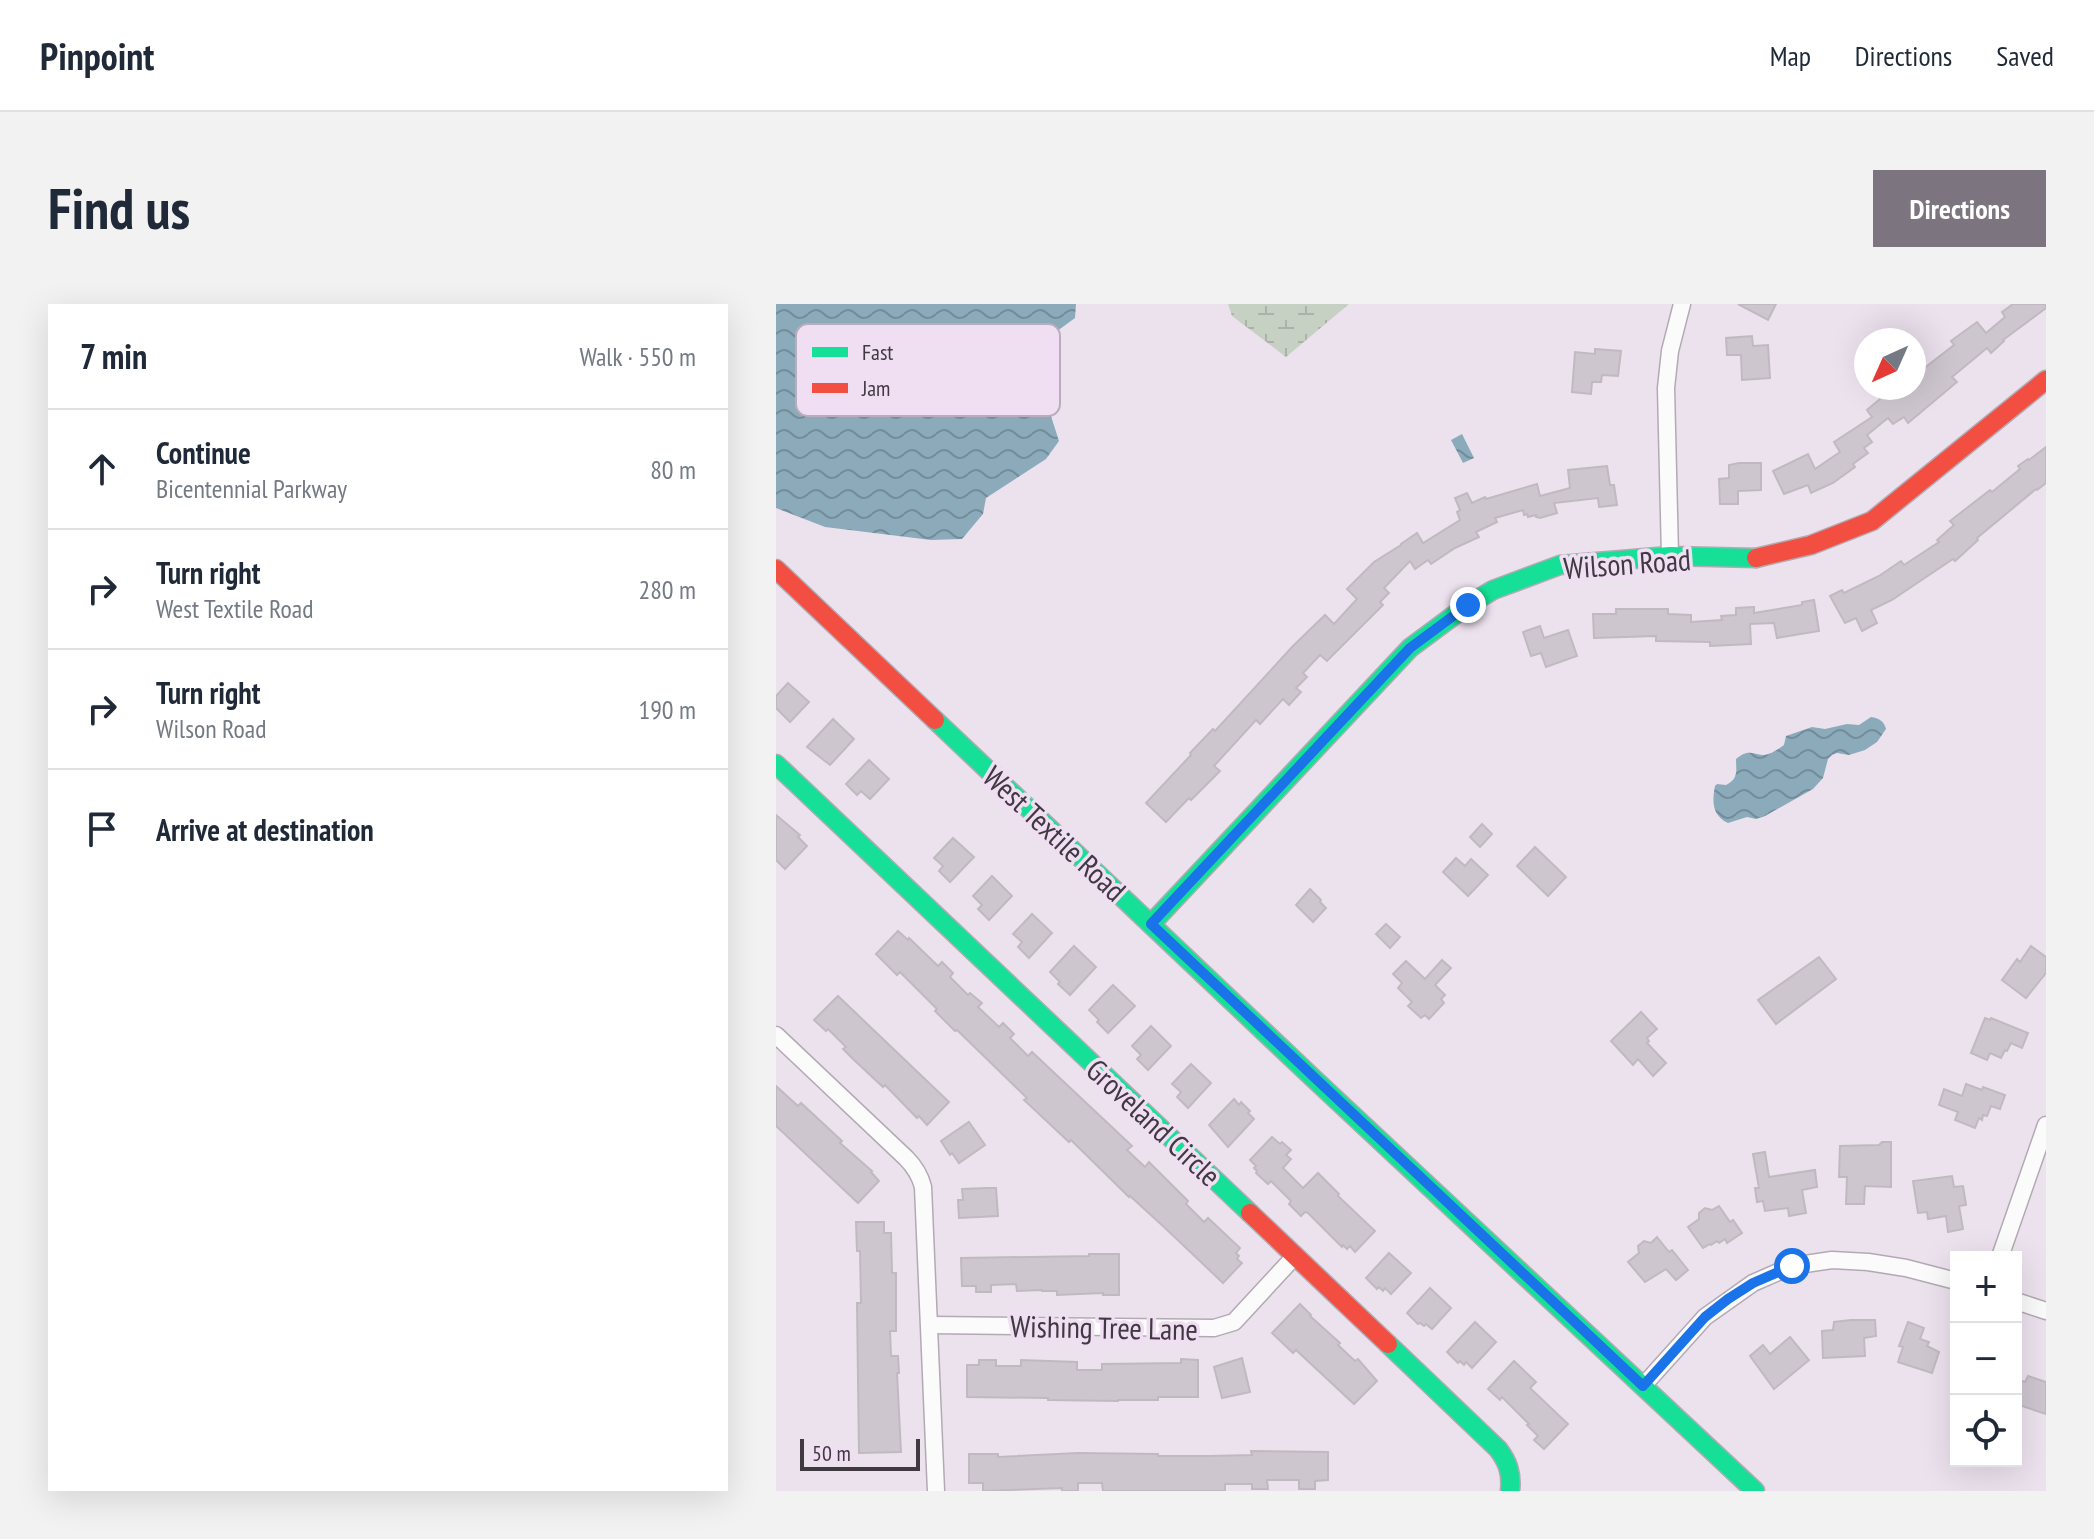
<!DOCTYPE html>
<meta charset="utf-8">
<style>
body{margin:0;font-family:"PT Sans Narrow",sans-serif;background:#f2f2f3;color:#1f2937}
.controls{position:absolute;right:24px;bottom:24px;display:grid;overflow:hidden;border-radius:0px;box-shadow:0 8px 32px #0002}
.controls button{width:72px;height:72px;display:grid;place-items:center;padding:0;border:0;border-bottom:2px solid #e0e1e3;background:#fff;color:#1f2937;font:40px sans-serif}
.compass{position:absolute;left:1078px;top:24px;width:72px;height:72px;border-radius:50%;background:#fff;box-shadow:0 8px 32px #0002;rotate:225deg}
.scale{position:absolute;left:24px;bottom:20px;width:120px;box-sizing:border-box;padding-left:8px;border:4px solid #403941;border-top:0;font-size:22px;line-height:28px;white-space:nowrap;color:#403941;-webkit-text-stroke:6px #f0def2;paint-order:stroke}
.stop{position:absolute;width:24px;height:24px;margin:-18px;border:6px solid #1a73e8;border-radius:50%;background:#fff}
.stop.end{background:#1a73e8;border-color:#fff;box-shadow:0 2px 8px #0008}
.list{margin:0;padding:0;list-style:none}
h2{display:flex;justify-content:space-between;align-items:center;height:104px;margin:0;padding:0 32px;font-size:34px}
h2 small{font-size:26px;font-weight:400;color:#747a83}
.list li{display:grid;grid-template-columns:52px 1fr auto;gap:24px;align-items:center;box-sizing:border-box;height:120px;padding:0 32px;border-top:2px solid #e0e1e3}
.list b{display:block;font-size:30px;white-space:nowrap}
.list p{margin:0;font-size:26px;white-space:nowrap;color:#747a83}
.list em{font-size:26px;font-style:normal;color:#747a83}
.icon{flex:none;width:44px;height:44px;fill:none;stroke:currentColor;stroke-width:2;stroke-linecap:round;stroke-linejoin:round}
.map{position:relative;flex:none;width:1270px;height:1187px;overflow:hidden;border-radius:0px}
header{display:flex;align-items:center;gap:48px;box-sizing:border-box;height:112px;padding:0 40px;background:#fff;border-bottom:2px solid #e0e1e3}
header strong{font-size:38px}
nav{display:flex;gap:44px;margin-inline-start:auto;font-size:28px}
.intro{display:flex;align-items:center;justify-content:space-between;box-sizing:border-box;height:192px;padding:0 48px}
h1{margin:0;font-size:56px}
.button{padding:20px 36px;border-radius:0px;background:#7c747e;color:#fff;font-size:28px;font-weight:700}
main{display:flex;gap:48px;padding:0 48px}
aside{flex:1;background:#fff;border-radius:0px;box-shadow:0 8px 32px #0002}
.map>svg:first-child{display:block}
.wetland{fill:url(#wetland-marsh)}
.water{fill:url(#water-waves)}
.building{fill:#cec6cf;stroke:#c1b9c1;stroke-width:2}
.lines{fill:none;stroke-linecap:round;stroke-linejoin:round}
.street-casing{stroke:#b2aab3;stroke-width:19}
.fast-casing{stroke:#b2aab3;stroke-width:21}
.jam-casing{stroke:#b2aab3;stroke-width:21}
.street{stroke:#fcfbfc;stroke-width:16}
.fast{stroke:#16e098;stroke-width:18}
.jam{stroke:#f24e42;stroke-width:18}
.route{stroke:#1a73e8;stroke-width:10}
.labels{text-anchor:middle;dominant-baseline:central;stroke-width:7;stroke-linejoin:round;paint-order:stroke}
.street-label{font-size:30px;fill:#403941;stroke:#f0def2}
.key{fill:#f0def2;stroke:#bbacbd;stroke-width:2}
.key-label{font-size:22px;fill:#403941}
</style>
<header>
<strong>Pinpoint</strong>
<nav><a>Map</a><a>Directions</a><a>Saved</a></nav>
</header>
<div class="intro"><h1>Find us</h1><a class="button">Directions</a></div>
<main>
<aside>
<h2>7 min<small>Walk · 550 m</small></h2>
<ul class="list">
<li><svg class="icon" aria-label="ahead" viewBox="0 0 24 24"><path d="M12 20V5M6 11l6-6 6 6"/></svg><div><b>Continue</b><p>Bicentennial Parkway</p></div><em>80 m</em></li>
<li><svg class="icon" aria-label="right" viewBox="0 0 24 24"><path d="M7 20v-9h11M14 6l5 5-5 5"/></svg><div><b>Turn right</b><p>West Textile Road</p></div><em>280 m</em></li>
<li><svg class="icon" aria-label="right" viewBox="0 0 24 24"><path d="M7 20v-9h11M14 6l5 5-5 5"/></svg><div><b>Turn right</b><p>Wilson Road</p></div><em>190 m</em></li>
<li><svg class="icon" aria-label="arrive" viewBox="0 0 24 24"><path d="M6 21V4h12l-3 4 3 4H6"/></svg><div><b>Arrive at destination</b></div></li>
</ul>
</aside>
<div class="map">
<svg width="1270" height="1187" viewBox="0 0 1270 1187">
<defs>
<pattern id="wetland-marsh" width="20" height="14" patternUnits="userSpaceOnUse" patternTransform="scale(2)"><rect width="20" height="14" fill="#c6d0c3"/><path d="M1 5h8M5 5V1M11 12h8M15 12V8" fill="none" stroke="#abb3a9"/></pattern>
<pattern id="water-waves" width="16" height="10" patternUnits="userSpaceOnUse" patternTransform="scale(2)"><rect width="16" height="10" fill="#8babbb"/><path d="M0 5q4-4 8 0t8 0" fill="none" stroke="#738c9a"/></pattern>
</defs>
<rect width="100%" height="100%" fill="#ece2ee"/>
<polygon class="wetland" points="452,0 573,0 510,53 456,12"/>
<g class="water">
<polygon points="0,0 300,0 299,14 262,41 248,90 274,109 283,137 270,155 210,194 207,210 186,235 155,236 49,223 0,204"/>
<polygon points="686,130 698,154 687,159 675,136"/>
<path d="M1095 413C1103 414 1108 417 1110 425L1101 438 1089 446 1073 451 1061 449 1056 451 1052 455 1047 474 1037 485 989 512 980 515 971 513 952 519C936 511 936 498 939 482L941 480 950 481C963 475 960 466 960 455 973 445 974 450 987 451 995 451 1002 445 1008 441L1010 432 1036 423 1049 425 1071 420 1083 421Z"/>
</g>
<g class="building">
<polygon points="962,0 1000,0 992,16"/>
<polygon points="1237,0 1270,0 1270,4 1227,36 1228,37 1215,49 1211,44 1176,73 1181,78 1132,119 1128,113 1117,120 1112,114 1091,131 1096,138 1088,144 1092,149 1077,160 1079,163 1057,179 1035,189 1032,181 1008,190 997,167 1032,150 1039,165 1064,148 1058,138 1096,113 1091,106 1117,84 1138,84 1138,72 1178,41 1175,37 1201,18 1210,29 1229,13 1226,8"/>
<polygon points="976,32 977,42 992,41 994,74 966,76 965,51 951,51 950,34"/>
<polygon points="819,45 845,47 842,72 826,71 825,78 816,78 815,90 796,88 799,48 819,50"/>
<polygon points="1270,143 1270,179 1261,186 1260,185 1201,234 1202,236 1179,257 1177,255 1116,296 1095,306 1101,319 1086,327 1080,314 1069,319 1054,292 1066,286 1068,289 1103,272 1125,257 1128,261 1163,238 1161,236 1178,221 1174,217 1214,186 1216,188 1244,165 1242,162 1252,155 1253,156"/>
<polygon points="963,159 985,159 985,186 962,187 962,200 944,200 943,175 953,174 953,161"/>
<polygon points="831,162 834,181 838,181 841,201 823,203 822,194 778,199 781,209 764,214 760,213 760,211 752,213 751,210 748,211 747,206 719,214 721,218 700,228 703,233 679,244 655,260 652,256 639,265 634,257 608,284 613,289 604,298 607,301 551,357 544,351 527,369 531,373 520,384 525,388 513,401 507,395 484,420 480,416 438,462 444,467 415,496 413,494 390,518 370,499 415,451 414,449 437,425 439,427 517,342 549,311 558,320 581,295 571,285 598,258 625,241 625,240 641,229 647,239 684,216 681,208 684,206 679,194 691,189 696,199 709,193 710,195 761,180 764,192 794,184 792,166"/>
<polygon points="1038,296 1043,327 1001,334 998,319 974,320 975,340 934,342 934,338 880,337 880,332 818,334 817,310 840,310 840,305 892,305 892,310 915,311 915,318 946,316 945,312 960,311 960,304 978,303 978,309 1026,301 1026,298"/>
<polygon points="764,322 768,334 792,326 801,352 770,363 765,349 755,352 747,328"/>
<polygon points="12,379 33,398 14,418 0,404 0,392"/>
<polygon points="57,415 78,435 54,461 31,443"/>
<polygon points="93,456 113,475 94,495 85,487 81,491 70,480"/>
<polygon points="0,511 24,531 22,533 31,542 9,565 0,556"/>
<polygon points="706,520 716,530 704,543 694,533"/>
<polygon points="177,534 198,553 174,578 163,567 167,562 158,554"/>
<polygon points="759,543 790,573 772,592 741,562"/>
<polygon points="680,554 689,562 695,555 712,571 692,592 667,568"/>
<polygon points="216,572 236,592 213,616 202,605 206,601 197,592"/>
<polygon points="534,585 545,596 544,598 550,604 537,618 520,601"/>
<polygon points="256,610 276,629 253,654 242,643 246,638 237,630"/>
<polygon points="610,620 624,633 614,644 600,630"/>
<polygon points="122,627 132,636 133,634 162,662 166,658 177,669 174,673 192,691 194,689 206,699 202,703 223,723 227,719 238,730 234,734 252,752 256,748 356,842 351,846 369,863 373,858 412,897 410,900 428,918 432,914 464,944 460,949 463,952 461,955 466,959 447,979 388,923 354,892 353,893 295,836 293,838 248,796 251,794 181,726 179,727 159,707 161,705 124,668 121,671 100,650"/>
<polygon points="298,642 320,663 294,691 282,680 284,678 274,668"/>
<polygon points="1255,642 1270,653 1270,669 1250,694 1226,676 1241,655 1244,658"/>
<polygon points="1043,653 1060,675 1000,720 982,696"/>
<polygon points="666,656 675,664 659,681 669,691 665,695 668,699 653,715 649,711 645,714 632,702 636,698 622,684 626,679 617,670 630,657 649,675"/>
<polygon points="337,681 359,702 332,729 321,718 323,716 313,706"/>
<polygon points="62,692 173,798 151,821 143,812 141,814 109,781 107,783 77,755 67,745 70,743 52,725 50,727 38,716"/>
<polygon points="865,708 881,725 871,734 873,737 871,739 890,759 877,772 862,755 857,761 835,737"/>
<polygon points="1209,714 1214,716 1215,714 1252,729 1246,744 1235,739 1231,747 1229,746 1225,754 1214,749 1211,756 1195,749"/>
<polygon points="375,722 395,742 372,766 361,755 365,751 356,742"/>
<polygon points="415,760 435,779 412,804 401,793 405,788 396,780"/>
<polygon points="1190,780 1206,786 1207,783 1229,791 1224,805 1215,802 1211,812 1207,811 1206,816 1203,814 1199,824 1179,816 1182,808 1163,801 1168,785 1186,792"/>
<polygon points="0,782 22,802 25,799 66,837 64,839 96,867 95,868 103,877 82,899 0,822"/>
<polygon points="458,795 463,801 465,798 474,807 472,809 478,815 452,843 433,821"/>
<polygon points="193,818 209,841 183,859 176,849 174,851 165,837"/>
<polygon points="496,833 504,840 506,838 515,846 510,851 515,855 507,864 527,884 542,869 563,890 562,892 599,927 579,948 574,942 571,945 567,941 566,943 532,909 529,908 525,912 513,900 515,897 495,877 492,880 480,869 481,867 478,864 480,862 474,856"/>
<polygon points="1106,838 1115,838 1115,883 1089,882 1088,900 1070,900 1071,873 1063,873 1064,842 1103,841"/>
<polygon points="989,848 993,873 1039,866 1041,883 1026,886 1030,909 1013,912 1012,904 989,907 987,897 981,898 979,884 983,884 977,850"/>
<polygon points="1176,872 1178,883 1187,882 1190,901 1183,902 1187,925 1172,928 1170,912 1152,915 1151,908 1142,909 1137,877"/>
<polygon points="212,884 220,884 222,912 183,914 182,896 187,896 186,885"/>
<polygon points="943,902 954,918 957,916 966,929 951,939 949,935 943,939 941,937 935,941 934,940 927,944 912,923 923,915 923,909 929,904 936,906"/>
<polygon points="80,918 108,918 108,929 115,929 116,969 120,969 120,1027 114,1027 115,1052 122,1052 123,1069 121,1069 125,1148 83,1149 81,999 85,999 84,947 81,947"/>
<polygon points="881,933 893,948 896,946 912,966 900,976 890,965 869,978 852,958 863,949 862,942 868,937 875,939"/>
<polygon points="613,949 635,969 615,990 609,984 607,987 603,983 601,985 590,974"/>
<polygon points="313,950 343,950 343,991 327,991 327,989 281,991 281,987 266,987 266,986 241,987 240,980 215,981 215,988 200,988 200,982 186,982 185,954 313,952"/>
<polygon points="654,984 675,1004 656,1025 650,1020 648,1022 644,1019 642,1020 631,1009"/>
<polygon points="524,1000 535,1011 534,1012 564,1039 562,1041 579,1057 582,1055 601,1077 578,1100 520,1046 517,1049 496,1029"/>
<polygon points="1075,1016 1099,1016 1100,1032 1088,1034 1089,1052 1047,1054 1046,1027 1057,1026 1058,1018"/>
<polygon points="699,1018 720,1038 696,1064 690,1058 688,1061 684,1057 682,1059 671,1048"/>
<polygon points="1132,1018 1148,1024 1144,1035 1153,1038 1151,1042 1163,1048 1156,1069 1122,1058 1127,1043 1123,1042"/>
<polygon points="1014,1033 1033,1056 998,1085 974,1052 987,1041 994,1050"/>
<polygon points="466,1054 474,1088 446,1094 438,1063"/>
<polygon points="405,1055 422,1056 422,1093 382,1093 382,1096 342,1096 342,1097 272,1096 272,1094 191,1093 191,1061 203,1061 203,1056 220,1056 220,1062 245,1062 245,1056 301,1058 301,1066 326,1066 326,1060 405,1059"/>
<polygon points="738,1057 760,1078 754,1084 792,1120 768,1145 758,1136 762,1132 751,1121 753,1120 726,1093 724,1096 712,1085"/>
<polygon points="1252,1072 1270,1078 1270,1110 1240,1100 1240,1075 1249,1078"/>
<polygon points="475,1147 552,1148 552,1176 539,1177 539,1185 523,1185 523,1176 491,1176 492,1185 476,1185 476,1180 449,1180 449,1187 327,1187 326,1179 302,1179 302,1187 286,1187 286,1184 207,1187 207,1179 193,1179 193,1150 222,1150 222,1153 302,1149 382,1150 382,1152 433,1152 476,1151"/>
</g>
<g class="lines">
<defs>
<g id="street">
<polyline points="894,252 890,84 894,47 906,0"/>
<path d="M0 731 130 854C139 863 144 871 147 883L160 1187"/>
<polyline points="1224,953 1270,821"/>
<polyline points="1240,997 1270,1007"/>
<polyline points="154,1021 438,1024 458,1018 519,952"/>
<polyline points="867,1082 929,1013 977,979 1016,962 1056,956 1092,958 1130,964 1180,977"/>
</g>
<g id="fast">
<polyline points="159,416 537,774 979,1187"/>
<polyline points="0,460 474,909"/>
<polyline points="375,620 634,344 692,301 717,286 784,261 894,252 980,254"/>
<path d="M612 1040 722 1145C732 1158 736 1170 734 1187"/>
</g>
<g id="jam">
<polyline points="980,254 1035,241 1096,217 1270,76"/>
<polyline points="0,265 159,416"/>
<polyline points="474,909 612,1040"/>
</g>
</defs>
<use href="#street" class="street-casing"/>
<use href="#fast" class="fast-casing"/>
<use href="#jam" class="jam-casing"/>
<use href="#street" class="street"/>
<use href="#fast" class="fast"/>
<use href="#jam" class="jam"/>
</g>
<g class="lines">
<polyline class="route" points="692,301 634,344 375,620 867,1082 929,1013 952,995 977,979 1016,962"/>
</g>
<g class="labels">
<g class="street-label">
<text transform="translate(851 259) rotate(-4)">Wilson Road</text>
<text transform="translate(279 529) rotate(43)">West Textile Road</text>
<text transform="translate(378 818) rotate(43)">Groveland Circle</text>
<text transform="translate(328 1023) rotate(1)">Wishing Tree Lane</text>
</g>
</g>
<rect x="20" y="20" width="264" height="92" rx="12" class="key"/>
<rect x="36" y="43" width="36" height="10" fill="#16e098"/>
<rect x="36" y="79" width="36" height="10" fill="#f24e42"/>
<g class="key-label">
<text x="86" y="56">Fast</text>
<text x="86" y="92">Jam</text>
</g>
</svg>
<div class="controls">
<button>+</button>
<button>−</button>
<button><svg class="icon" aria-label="locate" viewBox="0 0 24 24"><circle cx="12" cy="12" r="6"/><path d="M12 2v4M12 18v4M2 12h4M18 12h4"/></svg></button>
</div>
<svg class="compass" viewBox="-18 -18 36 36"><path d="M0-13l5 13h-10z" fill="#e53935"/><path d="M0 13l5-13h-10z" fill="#747a83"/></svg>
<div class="scale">50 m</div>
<div class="stop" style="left:1016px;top:962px"></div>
<div class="stop end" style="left:692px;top:301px"></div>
</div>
</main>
